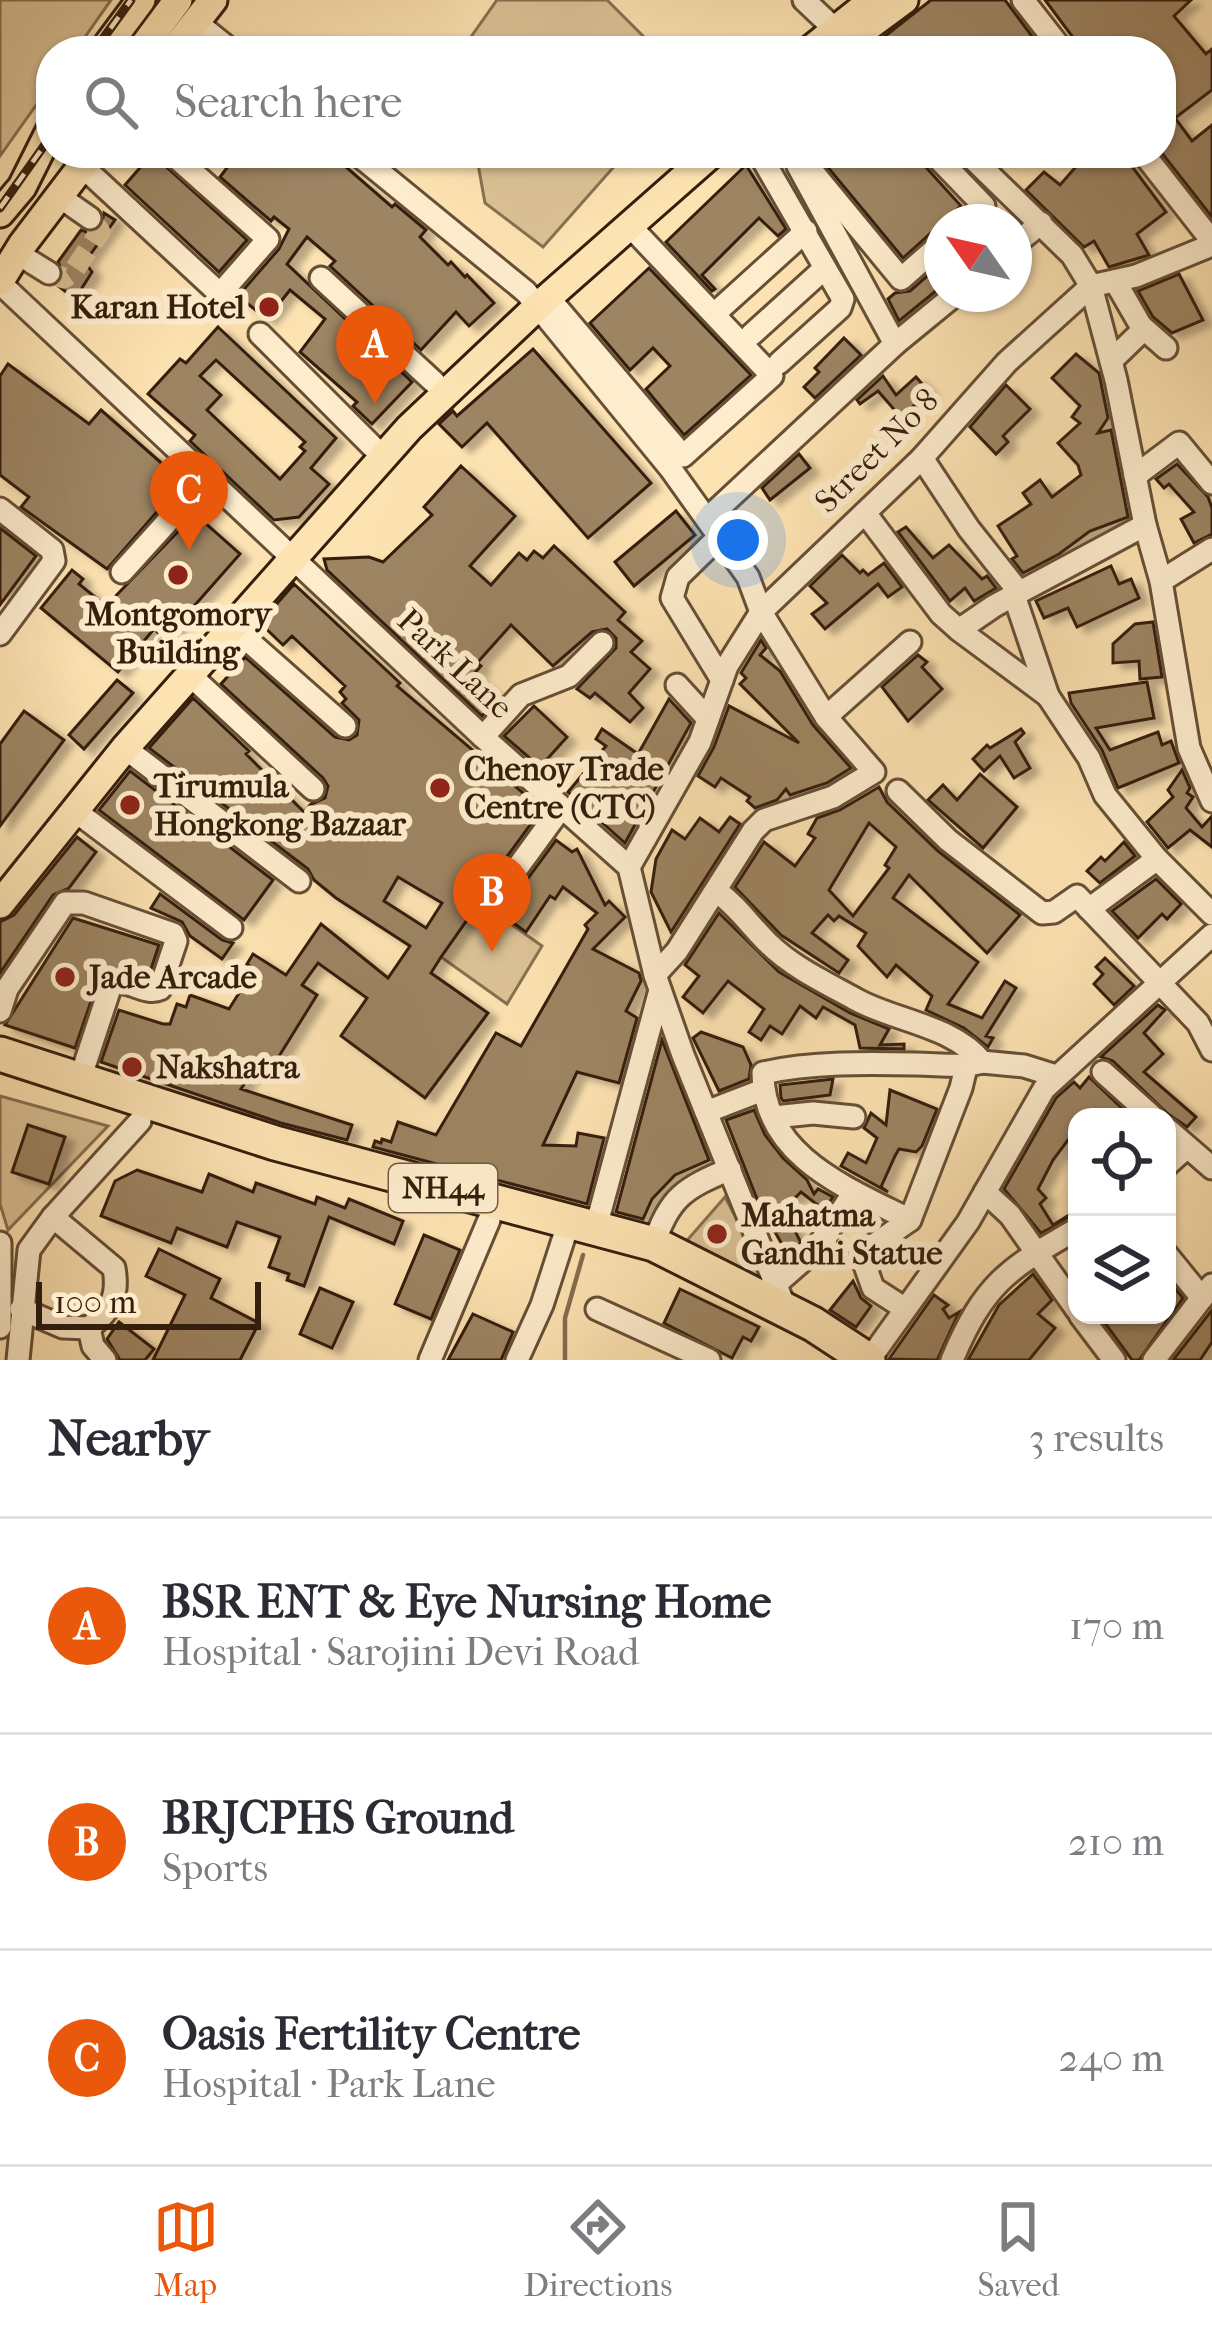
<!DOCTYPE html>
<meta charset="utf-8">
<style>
body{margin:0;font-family:"IM FELL French Canon",serif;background:#f2f2f3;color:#2b2b33}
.controls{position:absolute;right:36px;bottom:36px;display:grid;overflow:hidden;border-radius:24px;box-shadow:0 3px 9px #0004}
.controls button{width:108px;height:108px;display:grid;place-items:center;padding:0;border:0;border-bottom:3px solid #e1e1e2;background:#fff;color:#2b2b33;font:60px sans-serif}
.compass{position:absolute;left:924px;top:204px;width:108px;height:108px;border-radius:50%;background:#fff;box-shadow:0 3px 9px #0004;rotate:304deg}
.scale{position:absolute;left:36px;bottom:30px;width:225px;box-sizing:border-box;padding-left:12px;border:6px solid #341e0c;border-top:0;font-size:33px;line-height:42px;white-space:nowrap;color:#341e0c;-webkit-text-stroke:9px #feedcd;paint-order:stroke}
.you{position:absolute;left:738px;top:540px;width:42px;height:42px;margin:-30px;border:9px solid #fff;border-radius:50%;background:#1a73e8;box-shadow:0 0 0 18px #1a73e833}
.badge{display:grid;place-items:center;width:78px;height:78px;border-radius:50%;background:#ea580c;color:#fff;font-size:39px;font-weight:700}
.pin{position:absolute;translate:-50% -99px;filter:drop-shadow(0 3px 6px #0008)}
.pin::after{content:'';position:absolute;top:63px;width:42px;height:36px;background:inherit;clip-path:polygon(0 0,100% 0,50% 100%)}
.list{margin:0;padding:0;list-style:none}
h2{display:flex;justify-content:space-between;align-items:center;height:156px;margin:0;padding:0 48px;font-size:51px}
h2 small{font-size:39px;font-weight:400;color:#7c7c81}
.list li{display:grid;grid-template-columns:78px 1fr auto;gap:36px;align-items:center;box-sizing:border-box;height:216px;padding:0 48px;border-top:3px solid #e1e1e2}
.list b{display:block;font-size:45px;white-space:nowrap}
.list p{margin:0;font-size:39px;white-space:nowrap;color:#7c7c81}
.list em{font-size:39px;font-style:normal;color:#7c7c81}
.icon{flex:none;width:66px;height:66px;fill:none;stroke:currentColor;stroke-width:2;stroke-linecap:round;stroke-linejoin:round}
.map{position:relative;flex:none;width:1212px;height:1360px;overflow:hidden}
.search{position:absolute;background:#fff;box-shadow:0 3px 9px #0004;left:36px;right:36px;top:36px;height:132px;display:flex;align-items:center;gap:30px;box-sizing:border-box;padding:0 42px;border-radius:48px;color:#7c7c81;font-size:45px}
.sheet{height:804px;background:#fff}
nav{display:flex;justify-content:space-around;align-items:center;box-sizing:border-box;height:168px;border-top:3px solid #e1e1e2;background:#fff;font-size:33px;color:#7c7c81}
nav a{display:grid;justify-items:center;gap:6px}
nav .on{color:#ea580c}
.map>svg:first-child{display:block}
.green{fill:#dcc296;stroke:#887051;stroke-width:3}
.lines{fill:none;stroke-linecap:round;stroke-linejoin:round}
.stream{stroke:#846c4e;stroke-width:4.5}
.building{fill:#9d8462;stroke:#341e0c;stroke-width:3;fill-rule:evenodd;filter:url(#shadow)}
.minor-tunnel{stroke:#d6bc91;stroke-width:21;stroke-dasharray:21 10;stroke-linecap:butt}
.minor-casing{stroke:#664f36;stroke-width:27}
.major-casing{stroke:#341e0c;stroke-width:33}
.highway-casing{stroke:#341e0c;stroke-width:39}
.minor{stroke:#feedcd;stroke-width:21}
.major{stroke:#fee3b2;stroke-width:27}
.highway{stroke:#fee3b2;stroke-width:33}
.rail-casing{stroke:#341e0c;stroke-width:9}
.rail{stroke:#feedcd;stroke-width:4.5;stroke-dasharray:14;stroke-linecap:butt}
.poi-dot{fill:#8f2418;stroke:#feedcd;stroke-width:4.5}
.labels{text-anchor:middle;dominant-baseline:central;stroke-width:12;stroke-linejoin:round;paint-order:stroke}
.shield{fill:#feedcd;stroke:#715c46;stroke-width:3}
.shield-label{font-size:30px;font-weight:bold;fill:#341e0c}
.poi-label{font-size:33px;font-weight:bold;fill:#341e0c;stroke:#feedcd;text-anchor:start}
.street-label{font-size:33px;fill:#341e0c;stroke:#feedcd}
</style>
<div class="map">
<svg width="1212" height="1360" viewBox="0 0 1212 1360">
<defs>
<filter id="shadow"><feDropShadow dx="9" dy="5.5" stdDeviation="3" flood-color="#0004"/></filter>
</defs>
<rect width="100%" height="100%" fill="#fee3b2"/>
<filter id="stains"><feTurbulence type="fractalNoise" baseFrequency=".00167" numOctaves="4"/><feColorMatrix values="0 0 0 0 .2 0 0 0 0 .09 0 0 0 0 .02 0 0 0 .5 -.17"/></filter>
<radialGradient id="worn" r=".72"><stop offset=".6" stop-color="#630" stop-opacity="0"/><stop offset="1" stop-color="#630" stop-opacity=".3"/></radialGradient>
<g class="green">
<polygon points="0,0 111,0 75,51 51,51 51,84 0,156"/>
<polygon points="497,0 607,0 658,51 461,51"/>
<polygon points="476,153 626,153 543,247 485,203"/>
<polygon points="480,902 542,946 507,1004 441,957"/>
<polygon points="0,1096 108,1126 8,1230 0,1204"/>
<polygon points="725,1197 776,1294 683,1245"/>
</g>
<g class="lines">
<polyline class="stream" points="565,1360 565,1318 583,1255"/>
</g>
<g class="building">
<polygon points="931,0 1005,0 1043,51 887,51 880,40"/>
<polygon points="1045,0 1191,0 1174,16 1206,54 1212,49 1212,90 1175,118 1192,141 1212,125 1212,217 1161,152 1161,51 1083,51"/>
<polygon points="238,153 330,153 392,207 395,204 420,225 426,230 420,237 448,265 451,262 465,277 467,275 494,303 469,326 456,312 421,350 330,266 335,261 307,237 287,264 412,382 372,424 353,406 357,402 300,352 325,319 290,290 267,319 238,296 279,249 289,229 274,217 271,221 220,177"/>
<polygon points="816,153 913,153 961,206 942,222 942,228 932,232 903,258"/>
<polygon points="1088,153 1122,153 1166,212 1137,234 1149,255 1109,267 1094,241 1084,247 1026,190 1044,172 1060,185"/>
<polygon points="152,154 247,240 219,272 125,185"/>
<polygon points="746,165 786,229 778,236 759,218 702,275 715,289 712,291 666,242"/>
<polygon points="104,213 115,220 85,262 92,272 75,299 57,285 64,275 58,262 81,230 90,233 101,227"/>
<polygon points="942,263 942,286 899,321 888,299 895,293 910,291"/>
<polygon points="649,268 751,375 684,435 646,389 670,366 653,348 630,370 590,323"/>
<polygon points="1179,274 1203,320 1172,333 1153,317 1138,291"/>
<path d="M218 327 336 438 311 468 329 484 299 517 274 520 190 441 195 435 148 394 180 359 186 363ZM216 360 305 442 300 447 305 451 280 479 207 410 221 395 200 376Z"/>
<polygon points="844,338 861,355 815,398 804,387 819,372 815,368"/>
<polygon points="533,349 651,483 588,538 487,423 462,447 439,424 453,411 457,416"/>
<polygon points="1076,354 1099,373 1108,418 1098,433 1111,430 1128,517 1090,531 1059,554 1023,573 1012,559 1017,556 998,526 1031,504 1023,493 1040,480 1052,497 1081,475 1078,465 1058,443 1080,423 1072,417 1080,406 1052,378"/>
<polygon points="8,364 89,424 101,410 183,482 107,569 21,507 29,497 0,475 0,376"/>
<polygon points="883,376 896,395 916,377 929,392 907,412 912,419 906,423 878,391 860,404 857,400"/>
<polygon points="1006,385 1030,409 1003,436 1008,442 996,454 970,427"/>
<polygon points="799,454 810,468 770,500 762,488"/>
<polygon points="1177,464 1208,497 1212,508 1212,534 1194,543 1181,519 1194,512 1169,484 1164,488 1156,479"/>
<polygon points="461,466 515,516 470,566 491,585 519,553 527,560 534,551 543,558 554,546 625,612 618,620 642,641 631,652 650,669 629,693 643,708 630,722 595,693 590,698 577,689 616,648 616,638 607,629 592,632 553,666 511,625 477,663 481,666 474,674 499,697 482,716 327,570 324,559 369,557 383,562 432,515 424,507"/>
<polygon points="676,511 695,535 634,586 615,562"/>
<polygon points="195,514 240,554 165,639 154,629 118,672 41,608 72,570 83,579 79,584 106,606"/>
<polygon points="906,527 933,558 949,545 982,579 987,576 996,588 974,601 965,588 950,601 898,532"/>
<polygon points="0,528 36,556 0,605"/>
<polygon points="842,555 860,573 863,570 868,575 884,563 902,587 888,597 878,584 825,629 812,614 827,603 810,586"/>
<polygon points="1111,566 1119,584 1131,579 1139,598 1077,627 1068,608 1044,618 1036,601"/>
<path d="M294 584 400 683 397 686 542 809 489 881 486 890 491 901 501 905 512 900 556 840 572 852 577 849 605 905 609 901 625 917 593 949 639 973 641 981 626 1011 637 1018 619 1083 577 1072 543 1145 576 1146 578 1133 604 1138 587 1204 373 1147 375 1141 381 1143 382 1139 391 1142 398 1122 436 1135 496 1033 521 1046 588 929 585 925 597 913 563 887 555 899 550 896 526 932 481 900 441 957 431 973 488 1013 425 1098 341 1036 367 998 318 963 302 985 317 995 268 1074 256 1066 241 1089 352 1125 347 1140 281 1123 101 1062 119 1010 163 1024H170L177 1004 186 1007 190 995 229 1009 254 969 247 964 253 954 286 975 321 924 388 978 410 946 336 898 314 880 308 869 149 748 193 698 249 751 246 754 304 812 311 804 325 798 328 786 323 778 221 684 245 657 335 737 349 740 357 735 359 720 342 703 346 699 340 692 345 686 292 636 283 645 260 623ZM398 877 442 903 426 928 384 901Z"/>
<polygon points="1153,622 1162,677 1140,679 1139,661 1113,663 1113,644 1135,624"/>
<polygon points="761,640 766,648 760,655 780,671 813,725 851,768 827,783 790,795 786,789 777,800 755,808 747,801 750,797 721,778 715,787 698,776 714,747 729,706 799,743 740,684 746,678 741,673"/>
<polygon points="918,655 927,662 922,667 942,689 908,721 882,687"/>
<polygon points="117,680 133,693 84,749 69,735"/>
<polygon points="1147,682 1154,718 1096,728 1110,750 1158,732 1162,745 1171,741 1179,763 1118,788 1102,750 1071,703 1069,693"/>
<polygon points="669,699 691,723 625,843 568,792 606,746 596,739 602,729 638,754"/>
<polygon points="534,706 567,737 540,767 504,736"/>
<polygon points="24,711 64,740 0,826 0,744"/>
<polygon points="1021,729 1024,733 1015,742 1030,768 1014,778 1000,756 984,771 973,759 987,745 990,748"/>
<polygon points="1182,770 1190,788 1187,793 1193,797 1186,808 1202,827 1212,816 1212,847 1190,830 1168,848 1147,822 1173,797 1168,790"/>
<polygon points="130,771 273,880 244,920 99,810"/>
<polygon points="980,774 1017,807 983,848 928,800 943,785 957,800"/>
<path d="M879 787 887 802 938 851 1020 915 987 953 909 875 893 898 978 962 948 1004 982 1018 1005 981 1016 988 986 1036 993 1038 988 1047 964 1028 926 1010 932 996 896 965 887 977 858 946 866 933 839 916 834 921 828 915 812 933 848 960 839 973 781 935 735 887 764 842 795 866 815 838 808 834 817 818 840 810ZM869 823 896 847 885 865 889 868 853 916 829 890Z"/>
<polygon points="730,817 740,824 671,932 651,892 656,859 672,830 685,839 700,818 719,832"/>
<polygon points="77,837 96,852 69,888 53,895 0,973 0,922 14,915"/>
<polygon points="1124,842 1135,856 1100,883 1087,871 1101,857 1105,861"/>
<polygon points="1156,879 1181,904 1167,919 1162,914 1138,938 1112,911"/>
<polygon points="160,894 222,940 233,943 222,959 190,936 182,922 151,908"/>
<polygon points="719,913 779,972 850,1013 889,1029 880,1045 904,1044 904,1049 860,1048 855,1025 823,1007 816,1018 800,1006 782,1034 770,1026 761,1040 749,1032 764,1009 728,981 703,1013 683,997 699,976 685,965"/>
<polygon points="73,918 159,945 149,975 123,968 100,975 75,1048 5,1025"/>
<polygon points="1105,958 1134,986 1114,1005 1094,984 1103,974 1096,967"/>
<polygon points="1158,1005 1165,1010 1144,1033 1163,1054 1144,1072 1196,1117 1187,1127 1168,1114 1113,1061 1101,1057"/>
<polygon points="701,1032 743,1047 751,1065 749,1079 719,1091 693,1038"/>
<polygon points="662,1040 709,1160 675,1175 652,1199 643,1219 616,1212"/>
<polygon points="1089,1077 1131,1117 1077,1117 1077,1128 1053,1160 1038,1189 1046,1198 1040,1204 1053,1225 1077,1210 1077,1214 1041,1233 1004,1189 1056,1098 1074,1082 1080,1088"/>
<polygon points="833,1079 830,1095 783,1101 781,1098 780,1085"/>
<polygon points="890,1090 937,1109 922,1146 916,1152 899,1149 895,1156 881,1187 888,1192 841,1166 848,1153 866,1163 877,1138 864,1128 871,1113 886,1125"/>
<polygon points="754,1110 765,1135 783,1158 807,1180 814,1194 818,1189 833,1197 824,1210 801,1192 784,1209 801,1243 787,1253 759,1204 726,1120"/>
<polygon points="28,1125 65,1137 49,1184 12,1172"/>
<polygon points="137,1170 202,1192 209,1174 253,1192 256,1183 315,1204 317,1197 345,1208 349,1199 403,1221 394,1244 329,1217 304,1286 287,1280 289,1274 269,1267 280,1237 237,1222 227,1247 177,1228 171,1243 101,1216 115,1181"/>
<polygon points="424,1235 460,1250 431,1319 395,1304"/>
<polygon points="159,1249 220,1279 211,1298 259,1323 240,1360 153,1360 185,1295 146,1276"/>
<polygon points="1033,1274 1052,1300 1038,1314 1055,1328 1029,1360 968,1360 999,1305"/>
<polygon points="1167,1279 1183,1298 1139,1360 1132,1360 1099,1315 1167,1315"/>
<polygon points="853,1281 861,1298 871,1306 856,1327 830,1310"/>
<polygon points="320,1288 353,1302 332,1348 300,1334"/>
<polygon points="680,1289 759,1327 751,1341 743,1337 732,1358 664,1323"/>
<polygon points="934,1295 948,1305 943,1309 949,1318 959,1312 937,1360 889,1359"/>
<polygon points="1212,1310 1212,1342 1200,1360 1173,1360"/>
<polygon points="473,1314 513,1332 501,1360 448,1360"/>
<polygon points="119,1322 154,1349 145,1360 120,1360 107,1339"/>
</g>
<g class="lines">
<polyline class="minor-tunnel" points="49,273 64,278 73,272 100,232 90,218"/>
<defs>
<g id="minor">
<polyline points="804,0 858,51"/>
<polyline points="1023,0 1063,51"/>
<polyline points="197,23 232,51"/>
<polyline points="356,153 526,292 670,468 748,577 761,612 826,717 874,772 833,797 764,820 753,831 677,951 655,975"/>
<polyline points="759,153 843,299 840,308 779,363"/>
<polyline points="797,153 901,279 942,243"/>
<polyline points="933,153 984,206 966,222"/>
<polyline points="967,153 1072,255 1091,286 1116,380 1145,525 1161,581 1189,748 1212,801"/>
<polyline points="1143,153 1212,241"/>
<polyline points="82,166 220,294 268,239 171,153"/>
<polyline points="798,166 895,344"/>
<polyline points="60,197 90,218"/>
<polyline points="1014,245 1041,223"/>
<polyline points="17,253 49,273"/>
<polyline points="321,278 435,383"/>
<polyline points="0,283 483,737 629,867 655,975 683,1055 786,1310"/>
<polyline points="548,297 683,456 772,376 629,225"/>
<polyline points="722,307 806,231"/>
<polyline points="1141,326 1166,348"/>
<polyline points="260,334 373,447"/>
<polyline points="751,335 825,268"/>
<polyline points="1111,361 1140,333 1141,326 1115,281"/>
<polyline points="922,458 969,529 1019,592"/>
<polyline points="1135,476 1179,443 1212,483"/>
<polyline points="0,509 52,550 54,561 0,634"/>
<polyline points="865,513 941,614 959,630 994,606 1145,525"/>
<polyline points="707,519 895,344 956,294"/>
<polyline points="719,537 678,577 672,598 722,680"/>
<polyline points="122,572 207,478"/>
<polyline points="1161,581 1212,549"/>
<polyline points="1014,595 1048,696 1089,758 1105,795 1157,859 1212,914"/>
<polyline points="234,628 345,726"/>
<polyline points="959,630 1048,696"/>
<polyline points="191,676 313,789"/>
<polyline points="677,685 708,719"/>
<polyline points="826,717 910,642"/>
<polyline points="483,737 521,695 569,676 602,643"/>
<polyline points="125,748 299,881"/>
<polyline points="898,791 948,840 1042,913 1054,912 1077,896 1198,1023 1212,1050"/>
<polyline points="74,810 231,928"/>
<polyline points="629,867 700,742 727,666 761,612 922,458 1007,362 1091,286 1136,276 1212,245"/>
<polyline points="501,890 561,808"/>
<path d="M716 891C738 906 750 926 769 944 792 967 828 984 857 1000 895 1021 954 1026 982 1062L1024 1066 1056 1076"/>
<polyline points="1089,909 1157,859"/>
<path d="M0 1011 7 989 65 903H84L173 934 176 941 160 989C144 996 127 976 111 985L79 1082"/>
<polyline points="1103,1072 1153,1117"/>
<polyline points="706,1112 763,1090"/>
<polyline points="774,1117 813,1113 854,1117"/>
<polyline points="1167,1129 1212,1168"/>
<polyline points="1167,1165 1187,1147"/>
<polyline points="985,1192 1010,1215 1077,1310"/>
<path d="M910 1220C847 1188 763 1156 763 1073 811 1062 867 1063 916 1064 939 1064 960 1068 982 1062"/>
<polyline points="596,1227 660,990"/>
<polyline points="0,1243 0,1327"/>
<path d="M654 1244C669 1197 685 1188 730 1169"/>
<polyline points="1167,1255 1202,1298"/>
<polyline points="777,1283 816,1249 854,1192"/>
<polyline points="904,1308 873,1288 861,1254 910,1220 961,1088 966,1067"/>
<path d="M21 1309 63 1327 89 1328C111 1310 119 1297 114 1268L53 1217"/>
<polyline points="597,1309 709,1360"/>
<polyline points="1080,1315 1114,1360"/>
<polyline points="89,1328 93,1346 105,1360"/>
<polyline points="18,1360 29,1250 53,1217 140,1121"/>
<polyline points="430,1360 489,1220"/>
<polyline points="517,1360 542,1305 564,1237"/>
<polyline points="869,1360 968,1222 1044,1089 1212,935"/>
<path d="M952 1360C984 1284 1007 1269 1077 1229"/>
<polyline points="1154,1360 1212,1285"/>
</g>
<g id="major">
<polyline points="103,51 141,0"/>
<polyline points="140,51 178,0"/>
<polyline points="173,51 213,0"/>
<polyline points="809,51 873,0"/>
<polyline points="835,51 904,0"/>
<polyline points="0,213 22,187 51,129"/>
<polyline points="0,281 22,245 92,153"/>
<polyline points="0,904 125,748 409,428 536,308 712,153"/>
</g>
<polyline id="highway" points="0,1054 275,1143 654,1244 813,1324 868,1360"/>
</defs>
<use href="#minor" class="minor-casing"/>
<use href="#major" class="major-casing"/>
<use href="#highway" class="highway-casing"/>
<use href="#minor" class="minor"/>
<use href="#major" class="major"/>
<use href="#highway" class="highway"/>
<defs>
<g id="rail">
<polyline points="94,51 131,0"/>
<polyline points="0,208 51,136"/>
</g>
</defs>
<use href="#rail" class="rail-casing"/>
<use href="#rail" class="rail"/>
</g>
<g class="poi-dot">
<circle cx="269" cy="307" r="12"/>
<circle cx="178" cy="575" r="12"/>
<circle cx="440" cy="788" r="12"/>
<circle cx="130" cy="805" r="12"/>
<circle cx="65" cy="977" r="12"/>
<circle cx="132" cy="1067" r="12"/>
<circle cx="717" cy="1234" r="12"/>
</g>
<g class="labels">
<rect class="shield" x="389" y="1164" width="108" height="48" rx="9"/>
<g class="shield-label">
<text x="443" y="1188">NH44</text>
</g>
<g class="poi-label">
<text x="245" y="307" text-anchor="end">Karan Hotel</text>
<text x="178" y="614" text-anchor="middle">Montgomory<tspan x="178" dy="38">Building</tspan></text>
<text x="464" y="769">Chenoy Trade<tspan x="464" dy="38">Centre (CTC)</tspan></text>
<text x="154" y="786">Tirumula<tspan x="154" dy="38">Hongkong Bazaar</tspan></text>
<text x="89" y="977">Jade Arcade</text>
<text x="156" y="1067">Nakshatra</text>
<text x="741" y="1215">Mahatma<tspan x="741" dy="38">Gandhi Statue</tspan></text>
</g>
<g class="street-label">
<text transform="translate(877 451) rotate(-45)">Street No 8</text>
<text transform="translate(455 664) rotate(43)">Park Lane</text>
</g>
</g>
<rect width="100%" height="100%" filter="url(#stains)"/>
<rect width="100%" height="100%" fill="url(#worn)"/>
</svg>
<div class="controls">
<button><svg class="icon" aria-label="locate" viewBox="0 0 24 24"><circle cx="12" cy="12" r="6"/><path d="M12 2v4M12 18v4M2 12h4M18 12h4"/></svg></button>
<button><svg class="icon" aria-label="layers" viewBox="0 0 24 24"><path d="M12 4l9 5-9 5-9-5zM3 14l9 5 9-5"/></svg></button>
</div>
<svg class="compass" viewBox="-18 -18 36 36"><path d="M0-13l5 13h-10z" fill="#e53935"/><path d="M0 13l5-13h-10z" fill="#7c7c81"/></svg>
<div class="scale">100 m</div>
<div class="you"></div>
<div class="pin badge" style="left:375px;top:404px">A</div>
<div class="pin badge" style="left:492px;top:952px">B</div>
<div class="pin badge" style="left:189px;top:550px">C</div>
<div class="search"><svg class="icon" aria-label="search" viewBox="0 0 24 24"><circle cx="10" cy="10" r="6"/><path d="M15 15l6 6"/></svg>Search here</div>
</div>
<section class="sheet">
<h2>Nearby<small>3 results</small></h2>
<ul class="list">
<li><span class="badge">A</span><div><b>BSR ENT &amp; Eye Nursing Home</b><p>Hospital · Sarojini Devi Road</p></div><em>170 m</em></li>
<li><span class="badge">B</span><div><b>BRJCPHS Ground</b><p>Sports</p></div><em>210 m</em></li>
<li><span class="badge">C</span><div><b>Oasis Fertility Centre</b><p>Hospital · Park Lane</p></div><em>240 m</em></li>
</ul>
</section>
<nav>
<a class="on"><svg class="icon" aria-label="map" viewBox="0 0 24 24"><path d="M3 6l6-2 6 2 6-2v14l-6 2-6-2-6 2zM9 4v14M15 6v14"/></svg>Map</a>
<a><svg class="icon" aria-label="directions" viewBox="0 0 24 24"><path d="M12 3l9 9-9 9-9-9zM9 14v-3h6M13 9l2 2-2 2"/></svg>Directions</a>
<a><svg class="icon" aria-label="saved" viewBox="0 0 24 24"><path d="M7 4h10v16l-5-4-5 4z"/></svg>Saved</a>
</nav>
